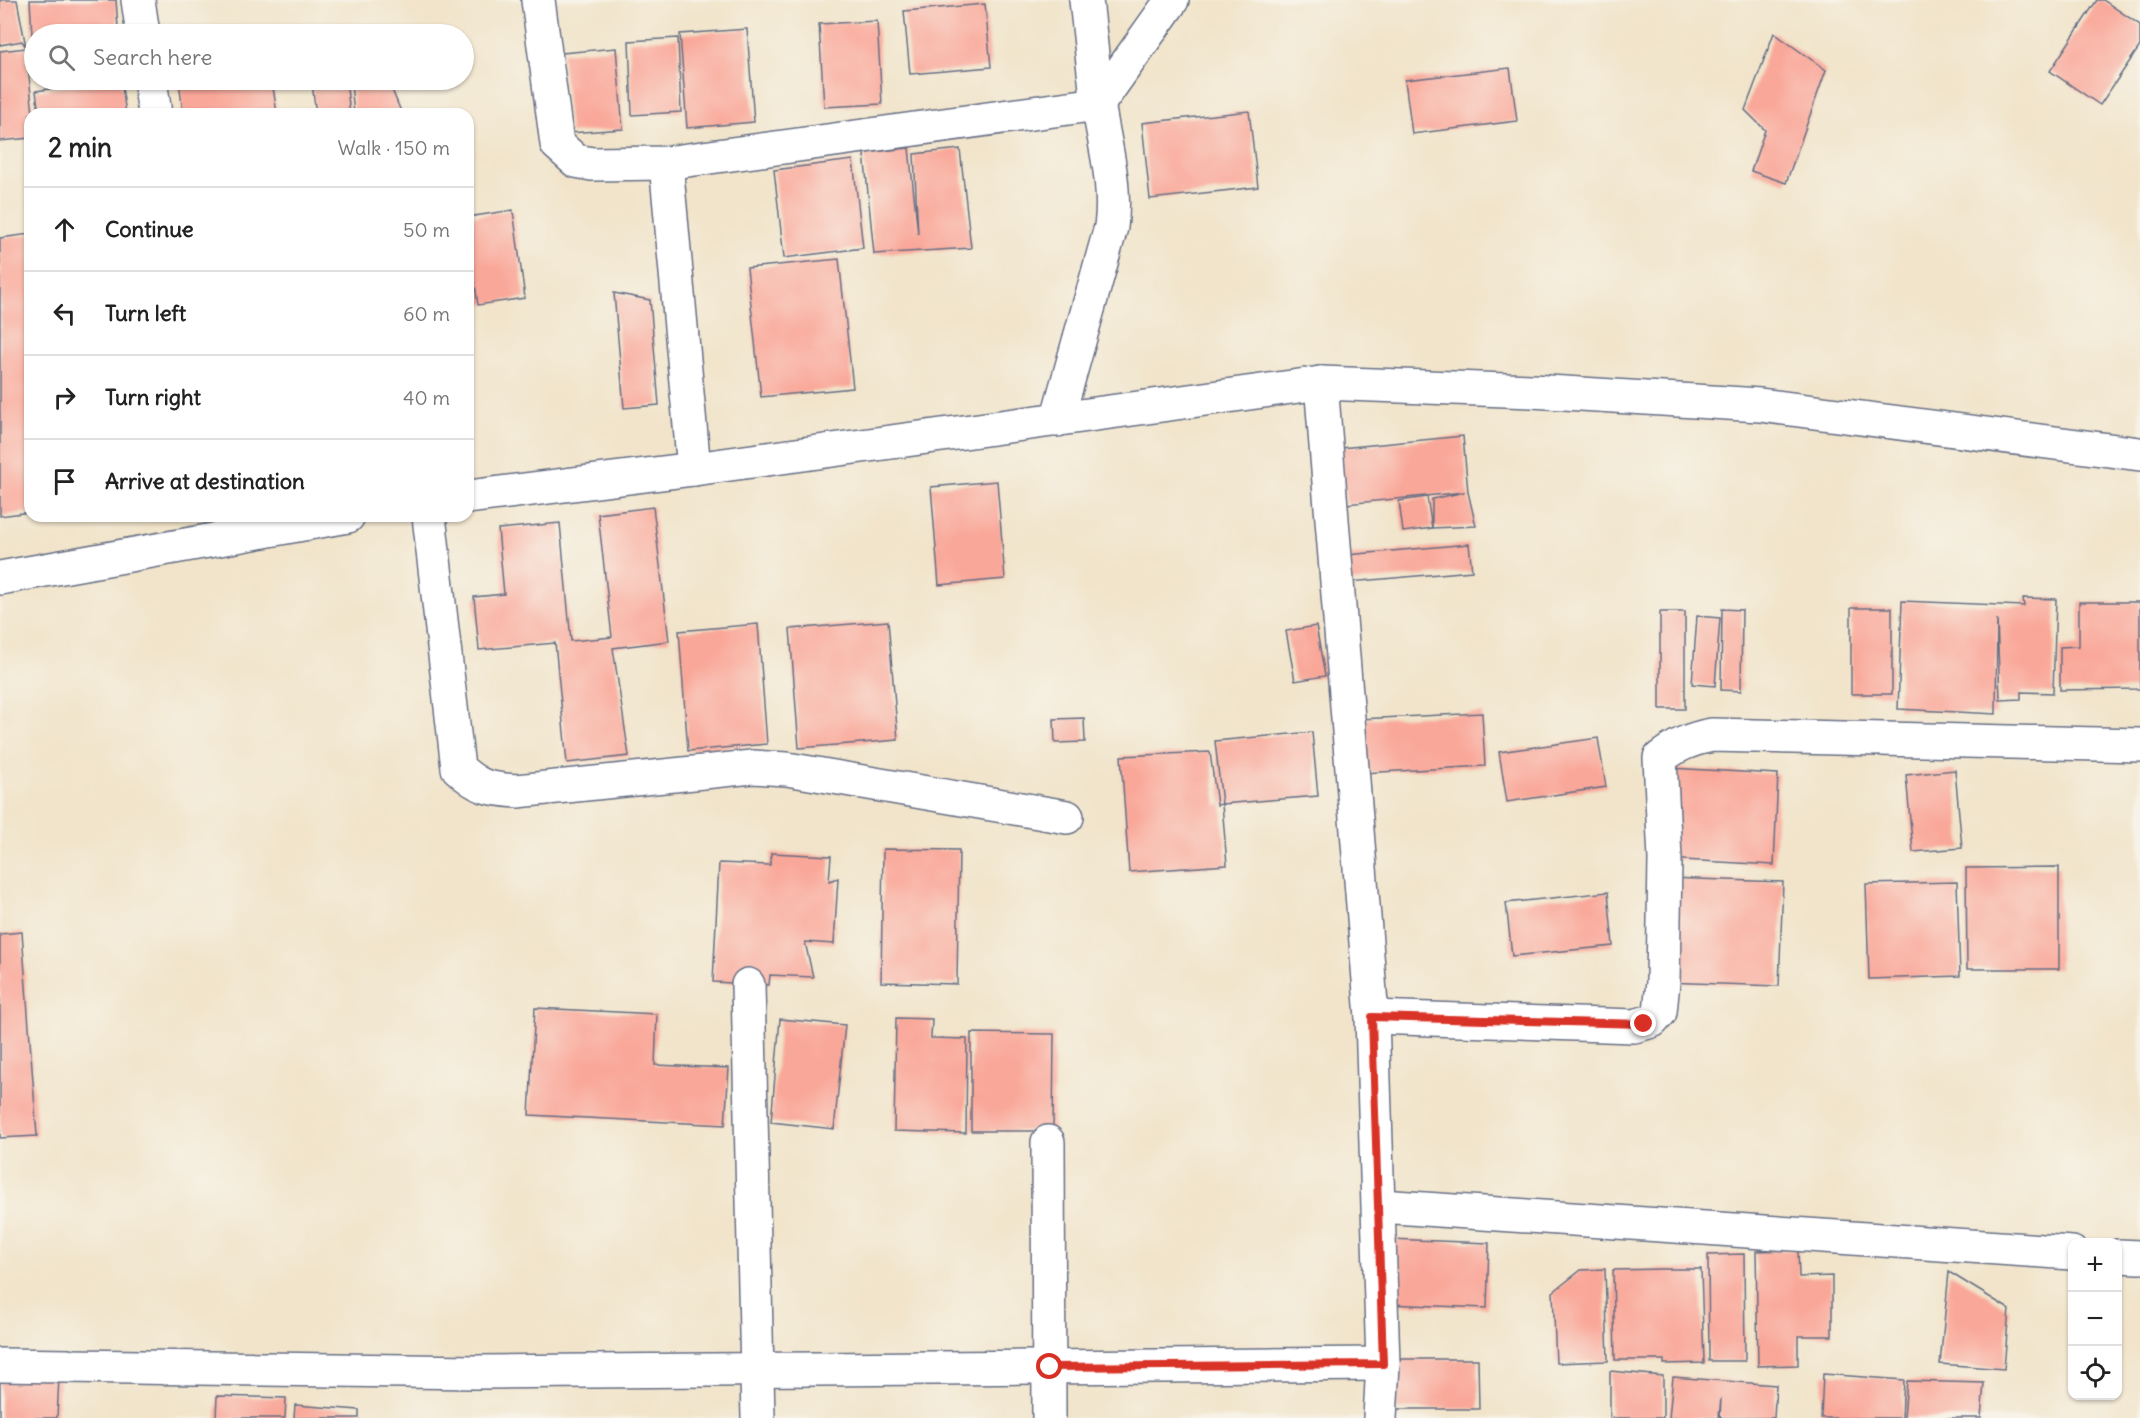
<!DOCTYPE html>
<meta charset="utf-8">
<style>
body{margin:0;font-family:Delius,sans-serif;background:#f2f2f2;color:#222}
.controls{position:absolute;right:18px;bottom:18px;display:grid;overflow:hidden;border-radius:12px;box-shadow:0 2px 4px #0004}
.controls button{width:54px;height:54px;display:grid;place-items:center;padding:0;border:0;border-bottom:2px solid #e0e0e0;background:#fff;color:#222;font:30px sans-serif}
.stop{position:absolute;width:18px;height:18px;margin:-14px;border:4px solid #d93025;border-radius:50%;background:#fff}
.stop.end{background:#d93025;border-color:#fff;box-shadow:0 2px 6px #0008}
.list{margin:0;padding:0;list-style:none}
h2{display:flex;justify-content:space-between;align-items:center;height:78px;margin:0;padding:0 24px;font-size:26px}
h2 small{font-size:20px;font-weight:400;color:#767676}
.list li{display:grid;grid-template-columns:39px 1fr auto;gap:18px;align-items:center;box-sizing:border-box;height:84px;padding:0 24px;border-top:2px solid #e0e0e0}
.list b{display:block;font-size:22px;white-space:nowrap}
.list em{font-size:20px;font-style:normal;color:#767676}
.icon{flex:none;width:33px;height:33px;fill:none;stroke:currentColor;stroke-width:2;stroke-linecap:round;stroke-linejoin:round}
.map{position:relative;flex:none;width:2140px;height:1418px;overflow:hidden}
.search{position:absolute;background:#fff;box-shadow:0 2px 4px #0004;left:24px;top:24px;width:450px;height:66px;display:flex;align-items:center;gap:15px;box-sizing:border-box;padding:0 21px;border-radius:33px;color:#767676;font-size:22px}
.panel{position:absolute;background:#fff;box-shadow:0 2px 4px #0004;left:24px;top:108px;width:450px;height:414px;border-radius:18px}
.map>svg:first-child{display:block}
.building{fill:#f9a799}
.lines{fill:none;stroke-linecap:round;stroke-linejoin:round}
.minor-casing{stroke:#666e84;stroke-width:36}
.minor{stroke:#fff;stroke-width:33}
.route{stroke:#d93025;stroke-width:8}
</style>
<div class="map">
<svg width="2140" height="1418" viewBox="0 0 2140 1418">
<rect width="100%" height="100%" fill="#f7f3e8"/>
<filter id="ink" filterUnits="userSpaceOnUse"><feTurbulence type="fractalNoise" baseFrequency=".0167" numOctaves="2"/><feDisplacementMap in="SourceGraphic" scale="12" xChannelSelector="R" yChannelSelector="G"/><feConvolveMatrix kernelMatrix="1 2 1 2 8 2 1 2 1" color-interpolation-filters="sRGB"/></filter>
<filter id="wash" filterUnits="userSpaceOnUse"><feTurbulence type="fractalNoise" baseFrequency=".008" numOctaves="4" result="noise"/><feDisplacementMap in="SourceGraphic" scale="24" xChannelSelector="R" yChannelSelector="G"/><feGaussianBlur stdDeviation="1.35" result="paint"/><feColorMatrix in="noise" values="0 0 0 0 0 0 0 0 0 0 0 0 0 0 0 0 0 1.4 0 .05"/><feComposite in="paint" operator="in"/></filter>
<g filter="url(#wash)">
<rect width="100%" height="100%" fill="#f1e4ca"/>
<g id="blocks">
<g class="building">
<polygon points="0,0 17,0 26,47 22,41 0,45"/>
<polygon points="30,0 116,0 118,28 32,35"/>
<polygon points="2097,0 2103,0 2140,25 2140,46 2100,105 2050,71"/>
<polygon points="985,4 991,67 910,74 904,11"/>
<polygon points="877,21 882,104 824,107 819,24"/>
<polygon points="747,29 754,122 687,128 680,34"/>
<polygon points="1774,33 1826,70 1786,183 1751,171 1765,130 1745,110"/>
<polygon points="678,38 681,112 632,115 629,41"/>
<polygon points="26,48 33,114 30,114 30,138 0,141 0,51"/>
<polygon points="616,48 623,129 570,133 562,53"/>
<polygon points="1510,68 1517,121 1412,134 1405,80"/>
<polygon points="111,80 121,80 126,114 39,114 36,91"/>
<polygon points="179,80 272,80 277,114 183,114"/>
<polygon points="346,80 350,114 316,114 312,84"/>
<polygon points="384,80 388,80 402,114 354,114 351,83"/>
<polygon points="1249,111 1258,187 1150,199 1142,123"/>
<polygon points="909,148 918,234 914,154 960,149 971,248 874,254 864,153"/>
<polygon points="853,160 863,248 784,258 774,170"/>
<polygon points="513,210 525,298 478,305 468,238 468,217"/>
<polygon points="30,234 30,512 0,516 0,238"/>
<polygon points="839,259 853,388 761,397 747,268"/>
<polygon points="614,293 650,300 659,405 624,408"/>
<polygon points="1463,436 1468,492 1476,526 1432,528 1432,499 1465,492 1346,504 1341,448"/>
<polygon points="997,481 1005,579 939,585 931,487"/>
<polygon points="1427,497 1432,528 1403,532 1399,501"/>
<polygon points="653,507 669,641 613,648 629,756 567,763 555,643 479,650 474,597 504,594 498,529 560,523 571,641 612,637 598,514"/>
<polygon points="1469,544 1472,571 1350,582 1347,555"/>
<polygon points="2023,598 2056,599 2053,693 2021,692 2021,699 2000,700 1997,619 1996,714 1898,709 1902,601 2024,606"/>
<polygon points="2079,602 2140,602 2140,689 2060,690 2060,647 2079,646"/>
<rect x="1851" y="608" width="41" height="86"/>
<polygon points="1722,609 1742,610 1741,691 1721,690"/>
<rect x="1660" y="612" width="25" height="97"/>
<polygon points="1697,616 1720,618 1715,686 1692,684"/>
<polygon points="888,621 898,740 799,748 790,629"/>
<polygon points="758,624 767,744 688,751 679,631"/>
<polygon points="1316,626 1325,676 1295,681 1286,631"/>
<polygon points="1482,713 1485,766 1363,773 1360,719"/>
<polygon points="1084,718 1085,742 1055,743 1054,719"/>
<polygon points="1312,732 1318,796 1222,804 1227,865 1129,872 1121,756 1210,752 1217,805 1222,804 1215,741"/>
<polygon points="1598,738 1606,787 1507,802 1499,752"/>
<polygon points="1670,768 1778,774 1774,865 1665,859"/>
<polygon points="1955,770 1962,848 1913,852 1906,775"/>
<polygon points="883,849 959,850 957,984 881,982"/>
<polygon points="771,853 831,856 829,881 838,878 834,944 805,942 813,977 770,975 769,985 713,982 719,863 770,865"/>
<polygon points="2059,867 2059,969 1967,969 1966,868"/>
<polygon points="1667,878 1783,882 1779,986 1663,982"/>
<polygon points="1957,882 1960,976 1869,979 1866,884"/>
<polygon points="1608,892 1613,946 1512,956 1506,903"/>
<polygon points="22,932 37,1136 0,1138 0,934"/>
<polygon points="535,1008 657,1014 655,1065 729,1068 725,1125 529,1115"/>
<polygon points="896,1018 932,1019 931,1038 967,1039 966,1133 894,1131"/>
<polygon points="780,1019 845,1025 834,1129 771,1122"/>
<polygon points="971,1033 1054,1034 1053,1131 971,1131"/>
<polygon points="1389,1239 1489,1243 1487,1308 1387,1304"/>
<polygon points="1798,1250 1799,1277 1832,1276 1832,1336 1798,1336 1798,1365 1758,1366 1756,1251"/>
<polygon points="1744,1254 1745,1361 1709,1361 1708,1255"/>
<polygon points="1605,1269 1608,1361 1556,1363 1553,1292 1581,1270"/>
<polygon points="1663,1269 1701,1269 1704,1363 1664,1364 1664,1360 1615,1360 1613,1270"/>
<polygon points="1949,1272 2009,1309 2004,1369 1940,1364"/>
<polygon points="1395,1359 1478,1359 1479,1409 1396,1409"/>
<polygon points="1610,1371 1663,1376 1663,1418 1610,1418"/>
<polygon points="1823,1374 1904,1380 1902,1418 1821,1418"/>
<polygon points="0,1375 59,1377 57,1418 0,1418"/>
<polygon points="1673,1377 1776,1385 1774,1418 1720,1418 1721,1398 1719,1418 1669,1418"/>
<polygon points="1907,1381 1984,1383 1981,1418 1904,1418"/>
<polygon points="217,1396 286,1398 285,1418 216,1418"/>
<polygon points="295,1405 359,1410 359,1418 294,1418"/>
</g>
</g>
</g>
<g filter="url(#ink)">
<use href="#blocks" fill-opacity="0" stroke="#666e84" stroke-width="1.5"/>
<g class="lines">
<defs>
<g id="minor">
<polyline points="138,0 143,34"/>
<polyline points="538,0 557,144 576,161 592,164 666,163 1098,104 1172,0"/>
<polyline points="150,80 155,114"/>
<polyline points="666,163 694,469"/>
<polyline points="1321,383 1372,1017 1383,1364 1380,1418"/>
<path d="M1057 420 1111 227C1117 183 1104 145 1098 102 1093 68 1090 34 1086 0"/>
<polyline points="468,497 694,469 1321,383 1532,391 1760,405 2140,454"/>
<path d="M429 516 458 768C479 788 489 789 517 791L752 767 787 769 1067 817"/>
<polyline points="0,578 348,516"/>
<polyline points="748,985 758,1418"/>
<path d="M1372 1017 1634 1026 1652 1021 1660 1012 1663 982 1665 859 1660 758C1677 745 1691 739 1712 735L2140 745"/>
<polyline points="1048,1142 1049,1418"/>
<polyline points="1380,1206 2072,1253"/>
<polyline points="2118,1256 2140,1257"/>
<polyline points="0,1365 475,1372 1383,1364"/>
</g>
</defs>
<use href="#minor" class="minor-casing"/>
<use href="#minor" class="minor"/>
</g>
</g>
<g class="lines" filter="url(#ink)">
<polyline class="route" points="1050,1367 1383,1364 1372,1017 1644,1024"/>
</g>
</svg>
<div class="controls">
<button>+</button>
<button>−</button>
<button><svg class="icon" aria-label="locate" viewBox="0 0 24 24"><circle cx="12" cy="12" r="6"/><path d="M12 2v4M12 18v4M2 12h4M18 12h4"/></svg></button>
</div>
<div class="stop" style="left:1050px;top:1367px"></div>
<div class="stop end" style="left:1644px;top:1024px"></div>
<div class="search"><svg class="icon" aria-label="search" viewBox="0 0 24 24"><circle cx="10" cy="10" r="6"/><path d="M15 15l6 6"/></svg>Search here</div>
<section class="panel">
<h2>2 min<small>Walk · 150 m</small></h2>
<ul class="list">
<li><svg class="icon" aria-label="ahead" viewBox="0 0 24 24"><path d="M12 20V5M6 11l6-6 6 6"/></svg><div><b>Continue</b></div><em>50 m</em></li>
<li><svg class="icon" aria-label="left" viewBox="0 0 24 24"><path d="M17 20v-9H6M10 6l-5 5 5 5"/></svg><div><b>Turn left</b></div><em>60 m</em></li>
<li><svg class="icon" aria-label="right" viewBox="0 0 24 24"><path d="M7 20v-9h11M14 6l5 5-5 5"/></svg><div><b>Turn right</b></div><em>40 m</em></li>
<li><svg class="icon" aria-label="arrive" viewBox="0 0 24 24"><path d="M6 21V4h12l-3 4 3 4H6"/></svg><div><b>Arrive at destination</b></div></li>
</ul>
</section>
</div>
